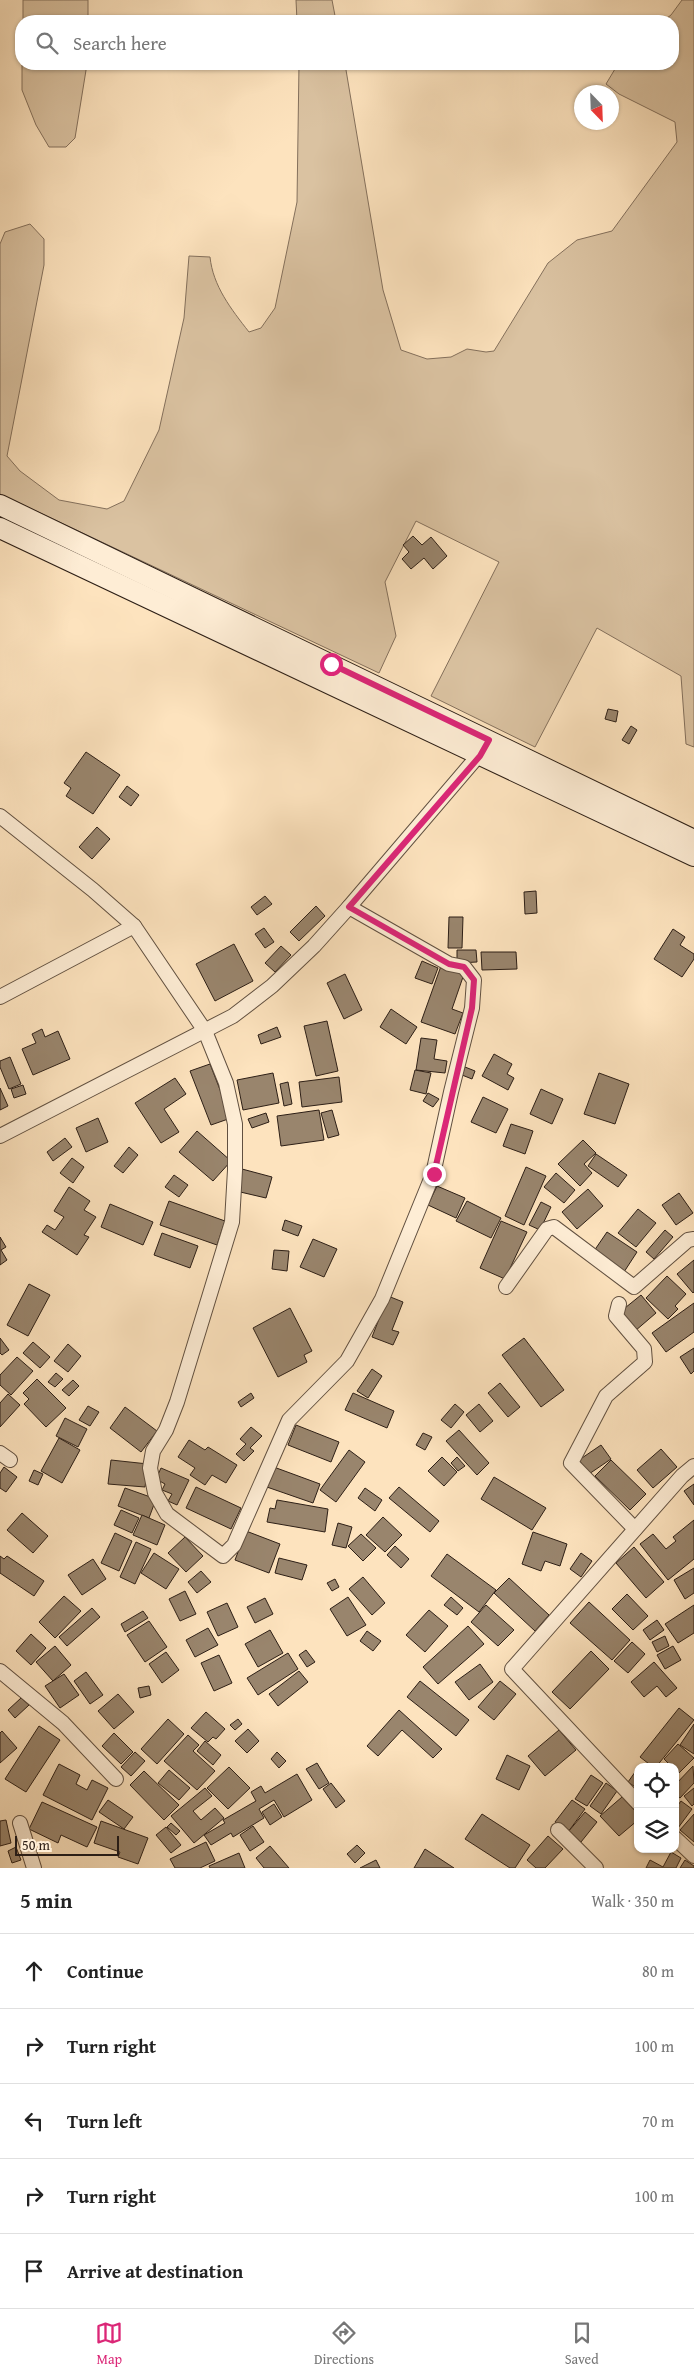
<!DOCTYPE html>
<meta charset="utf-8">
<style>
body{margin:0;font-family:"Gentium Book Plus",serif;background:#f6f6f6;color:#222}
.controls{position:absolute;right:15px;bottom:15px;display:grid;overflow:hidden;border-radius:10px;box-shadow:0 1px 4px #0004}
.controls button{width:45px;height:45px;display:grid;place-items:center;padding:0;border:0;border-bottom:1px solid #e0e0e0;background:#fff;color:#222;font:25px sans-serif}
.compass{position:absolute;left:574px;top:85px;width:45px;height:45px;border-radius:50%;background:#fff;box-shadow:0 1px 4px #0004;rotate:157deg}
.scale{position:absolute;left:15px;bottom:12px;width:104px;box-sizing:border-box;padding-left:5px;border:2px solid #2d1f16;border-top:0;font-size:14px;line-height:18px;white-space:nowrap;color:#2d1f16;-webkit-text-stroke:4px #feedd5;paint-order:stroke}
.stop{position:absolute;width:15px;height:15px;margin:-11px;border:4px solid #db2777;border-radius:50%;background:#fff}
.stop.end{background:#db2777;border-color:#fff;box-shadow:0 1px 5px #0008}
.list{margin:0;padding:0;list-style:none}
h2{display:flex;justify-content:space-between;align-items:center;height:65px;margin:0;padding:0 20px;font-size:21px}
h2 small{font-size:16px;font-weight:400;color:#767676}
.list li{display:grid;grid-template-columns:32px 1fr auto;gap:15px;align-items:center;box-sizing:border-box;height:75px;padding:0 20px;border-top:1px solid #e0e0e0}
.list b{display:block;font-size:19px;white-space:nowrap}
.list em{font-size:16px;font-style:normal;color:#767676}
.icon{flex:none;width:28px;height:28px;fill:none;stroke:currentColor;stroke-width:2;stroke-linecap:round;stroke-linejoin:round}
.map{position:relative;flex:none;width:694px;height:1868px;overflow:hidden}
.search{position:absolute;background:#fff;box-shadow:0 1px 4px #0004;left:15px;right:15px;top:15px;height:55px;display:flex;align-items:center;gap:12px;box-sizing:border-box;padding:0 18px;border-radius:20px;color:#767676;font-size:19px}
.sheet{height:440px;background:#fff}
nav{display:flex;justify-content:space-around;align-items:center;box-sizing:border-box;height:70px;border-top:1px solid #e0e0e0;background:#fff;font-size:14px;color:#767676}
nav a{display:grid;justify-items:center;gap:2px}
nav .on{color:#db2777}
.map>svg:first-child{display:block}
.green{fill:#dac2a1;stroke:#84705c}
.building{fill:#99856d;stroke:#2d1f16}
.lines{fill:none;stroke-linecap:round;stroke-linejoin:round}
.minor-casing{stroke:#615040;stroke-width:16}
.secondary-casing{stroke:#2d1f16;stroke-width:22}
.minor{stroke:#feedd5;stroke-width:14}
.secondary{stroke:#feedd5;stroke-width:20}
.route{stroke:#db2777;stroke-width:6}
</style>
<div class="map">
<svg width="694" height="1868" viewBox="0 0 694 1868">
<rect width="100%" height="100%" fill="#fde3be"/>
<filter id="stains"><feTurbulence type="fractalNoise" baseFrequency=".004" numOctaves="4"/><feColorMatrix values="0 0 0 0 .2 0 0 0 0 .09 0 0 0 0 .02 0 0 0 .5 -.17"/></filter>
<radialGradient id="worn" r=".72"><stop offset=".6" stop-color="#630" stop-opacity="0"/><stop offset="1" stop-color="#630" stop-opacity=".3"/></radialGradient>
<g class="green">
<rect x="23" y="0" width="65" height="21"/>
<polygon points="296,0 332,0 336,21 297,21"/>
<path d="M682 0H694V747L686 744 681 676 597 628 535 747 431 696 499 562 416 521 385 582 396 636 379 673 0 494V244L5 232 30 224 44 239V265L7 456 20 471 59 500 107 509 124 501 159 430 184 318 189 256 210 257C213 286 231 309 249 332L261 328 275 308 297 202 299 64H345L383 290 401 350 427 359 451 357 467 349 486 352 494 351 548 263 577 240 612 231 677 142 675 122 619 94 606 84 618 64H673V21H663L671 15Z"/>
<polygon points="22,64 87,64 75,138 66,147 49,147 36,125 22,90"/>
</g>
<g class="building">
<polygon points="413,536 422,545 431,537 447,556 433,569 424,558 411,569 402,559 409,552 403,545"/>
<polygon points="608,709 618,711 616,722 605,719"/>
<polygon points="631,726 637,730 629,744 622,740"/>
<polygon points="86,752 120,775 93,814 66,796 71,788 64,783"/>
<polygon points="127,786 139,795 131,806 119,797"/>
<polygon points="97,827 110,839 92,859 79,847"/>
<polygon points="536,891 537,913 525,914 524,892"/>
<polygon points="265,896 272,904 257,915 251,907"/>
<polygon points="316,906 325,916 299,941 290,932"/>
<polygon points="449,917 463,917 462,948 448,948"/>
<polygon points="264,928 274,942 265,948 255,934"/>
<polygon points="673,929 685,937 680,945 694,954 694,959 682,977 654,959"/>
<polygon points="234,944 253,981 215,1001 196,964"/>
<polygon points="281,946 291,955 275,972 265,963"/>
<polygon points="457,950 476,950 477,962 457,963"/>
<polygon points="481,952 516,952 517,969 482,970"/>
<polygon points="422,961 438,968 432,984 415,978"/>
<polygon points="441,966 464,974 452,1009 463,1013 455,1034 421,1022"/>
<polygon points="345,974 362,1010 344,1019 327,983"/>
<polygon points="391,1009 417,1027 406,1044 380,1027"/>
<polygon points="327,1021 338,1071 316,1076 304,1026"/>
<polygon points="277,1027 281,1037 261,1044 258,1035"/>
<polygon points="42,1029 45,1037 58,1031 70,1059 33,1075 22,1049 36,1043 32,1034"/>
<polygon points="421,1038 437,1040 434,1059 447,1061 445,1073 416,1070"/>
<polygon points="494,1054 512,1064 507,1074 514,1078 508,1090 482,1076"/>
<polygon points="10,1057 21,1084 9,1089 0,1067 0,1061"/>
<polygon points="210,1064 231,1118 211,1125 190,1071"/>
<polygon points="465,1067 475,1071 472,1079 462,1075"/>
<polygon points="415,1070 431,1073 426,1094 410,1090"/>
<polygon points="273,1073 279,1103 243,1110 237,1080"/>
<polygon points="599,1073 629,1084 615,1124 584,1114"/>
<polygon points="339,1077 342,1102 302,1107 299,1082"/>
<polygon points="175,1078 186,1094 164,1109 179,1132 161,1143 135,1103"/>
<polygon points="288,1082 292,1104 284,1106 280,1084"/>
<polygon points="23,1085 26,1094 14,1098 11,1089"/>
<polygon points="0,1088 8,1106 0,1110"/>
<polygon points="541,1089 563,1099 552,1124 530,1114"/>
<polygon points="428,1093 439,1099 433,1107 423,1101"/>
<polygon points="483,1097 508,1109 496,1133 471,1122"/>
<polygon points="319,1110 324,1140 281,1146 277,1116"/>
<polygon points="332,1110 339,1135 328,1138 321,1113"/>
<polygon points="266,1113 269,1122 252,1128 248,1119"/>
<polygon points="98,1118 108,1142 86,1152 76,1128"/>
<polygon points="511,1124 533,1131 525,1154 503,1146"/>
<polygon points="197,1131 231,1161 213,1181 179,1152"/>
<polygon points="65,1138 72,1147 53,1161 47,1152"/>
<polygon points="583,1140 596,1153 584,1164 592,1173 580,1186 558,1164"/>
<polygon points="129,1147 138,1155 123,1173 114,1166"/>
<polygon points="596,1154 627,1175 618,1187 588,1166"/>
<polygon points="72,1158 84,1167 73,1183 60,1173"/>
<polygon points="526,1167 546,1176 524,1225 505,1216"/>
<polygon points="242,1169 272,1177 266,1198 236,1191"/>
<polygon points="556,1173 575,1190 564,1203 544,1187"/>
<polygon points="174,1175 188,1185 179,1197 165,1187"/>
<polygon points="437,1186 465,1198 456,1218 428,1205"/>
<polygon points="69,1187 90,1201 84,1210 96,1217 84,1235 89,1237 77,1255 42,1232 47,1225 55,1230 64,1217 54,1211"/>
<polygon points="588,1189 603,1206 577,1229 562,1212"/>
<polygon points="679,1193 693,1213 676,1225 662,1205"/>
<polygon points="169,1201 225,1221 217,1245 160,1225"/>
<polygon points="467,1201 501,1218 491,1238 456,1221"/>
<polygon points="541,1202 551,1207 540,1230 529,1225"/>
<polygon points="110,1204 153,1222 143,1245 101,1227"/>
<polygon points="638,1209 656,1223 636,1247 618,1233"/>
<polygon points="285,1220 302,1226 298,1236 282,1230"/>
<polygon points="501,1221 527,1232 505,1279 480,1268"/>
<polygon points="665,1230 673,1237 654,1259 646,1252"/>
<polygon points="607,1232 637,1252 624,1272 594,1251"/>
<polygon points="162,1233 198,1246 190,1268 154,1255"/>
<polygon points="0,1237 6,1247 1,1250 7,1260 0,1265"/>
<polygon points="313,1239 337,1249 324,1277 300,1267"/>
<polygon points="274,1250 289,1251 287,1271 272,1269"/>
<polygon points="694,1260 694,1292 693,1293 677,1274"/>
<polygon points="667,1276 686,1294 675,1306 678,1309 668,1319 646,1298"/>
<polygon points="29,1284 50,1295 28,1336 7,1325"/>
<polygon points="641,1295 656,1313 635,1331 620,1312"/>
<polygon points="388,1296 403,1302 392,1330 399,1332 393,1345 372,1337"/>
<polygon points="694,1303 694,1332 666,1352 652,1333"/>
<polygon points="290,1308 312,1351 304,1355 307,1362 278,1377 253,1328"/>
<polygon points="0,1338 9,1350 2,1355 0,1353"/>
<polygon points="524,1338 564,1390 541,1407 502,1355"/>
<polygon points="33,1342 50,1357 40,1368 23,1353"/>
<polygon points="68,1344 81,1356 68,1372 54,1361"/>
<polygon points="694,1348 694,1371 691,1374 680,1357"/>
<polygon points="17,1357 33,1371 11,1395 0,1385 0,1375"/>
<polygon points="372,1369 382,1376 368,1398 357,1391"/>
<polygon points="56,1373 63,1379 55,1387 48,1382"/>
<polygon points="37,1379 66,1408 46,1427 24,1404 29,1399 23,1393"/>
<polygon points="73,1380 79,1386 69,1396 62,1390"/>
<polygon points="500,1383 520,1407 508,1417 488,1393"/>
<polygon points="251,1393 254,1398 241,1407 238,1402"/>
<polygon points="353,1393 394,1411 387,1428 345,1410"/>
<polygon points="8,1394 20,1405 0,1427 0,1403"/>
<polygon points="455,1404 464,1412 451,1428 441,1420"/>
<polygon points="479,1404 493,1421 480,1432 466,1415"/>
<polygon points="88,1406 99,1412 90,1426 79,1420"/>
<polygon points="125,1407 157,1431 141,1452 110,1428"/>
<polygon points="65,1418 87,1429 78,1447 56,1436"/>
<polygon points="296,1425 339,1442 331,1462 288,1445"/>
<polygon points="251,1427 262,1436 250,1448 254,1451 244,1461 236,1454 246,1444 240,1439"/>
<polygon points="459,1430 489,1463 477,1475 446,1441"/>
<polygon points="423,1433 432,1437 425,1450 416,1445"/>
<polygon points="59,1438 80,1450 62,1483 41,1471"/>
<polygon points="189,1440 205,1450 208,1447 237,1465 226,1483 212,1475 205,1485 190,1475 195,1468 178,1457"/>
<polygon points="601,1445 611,1459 589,1474 579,1460"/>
<polygon points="661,1449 677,1467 653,1488 637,1470"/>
<polygon points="349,1450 365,1462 336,1502 320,1490"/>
<polygon points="442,1457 457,1472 444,1486 428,1471"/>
<polygon points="457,1457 465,1466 458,1471 451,1463"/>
<polygon points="111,1460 148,1464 145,1487 108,1484"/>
<polygon points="611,1460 646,1494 630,1510 595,1476"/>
<polygon points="271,1466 320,1484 313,1503 264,1486"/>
<polygon points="4,1467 17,1477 6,1492 0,1488 0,1473"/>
<polygon points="161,1468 189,1480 177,1505 168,1501 172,1494 162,1490 165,1484 156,1479"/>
<polygon points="34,1470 43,1474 38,1485 29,1481"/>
<polygon points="494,1477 546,1508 532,1530 481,1499"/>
<polygon points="694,1484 694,1505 684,1491"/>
<polygon points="196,1487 241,1508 231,1529 186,1508"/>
<polygon points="399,1487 439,1521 430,1532 389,1498"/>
<polygon points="125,1488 156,1499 149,1518 118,1506"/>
<polygon points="365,1488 382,1500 375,1511 358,1498"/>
<polygon points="277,1500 328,1509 325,1532 267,1522 270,1508 275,1509"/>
<polygon points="121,1510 139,1518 132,1533 114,1525"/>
<polygon points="22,1513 48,1536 33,1553 7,1530"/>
<polygon points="142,1515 165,1525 157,1545 133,1535"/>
<polygon points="383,1517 402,1535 385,1552 366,1535"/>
<polygon points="694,1520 694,1559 668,1580 640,1544 653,1534 666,1549 676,1541 673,1537"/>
<polygon points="338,1523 352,1527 346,1548 332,1545"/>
<polygon points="246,1531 280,1544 269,1573 235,1560"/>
<polygon points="533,1532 567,1544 560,1566 545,1561 541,1571 522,1564"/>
<polygon points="115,1533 132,1541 119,1571 101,1563"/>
<polygon points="361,1534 376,1548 363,1561 348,1546"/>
<polygon points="185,1537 203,1556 186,1572 168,1553"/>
<polygon points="136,1542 151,1549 135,1584 120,1577"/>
<polygon points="395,1546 409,1559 401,1568 387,1555"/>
<polygon points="634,1547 664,1582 646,1598 616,1563"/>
<polygon points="154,1553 179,1569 166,1589 141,1573"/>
<polygon points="581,1553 592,1561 581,1577 570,1569"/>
<polygon points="447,1554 496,1590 479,1612 431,1576"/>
<polygon points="0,1556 4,1559 7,1556 44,1581 34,1596 0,1573"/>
<polygon points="279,1558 307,1565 302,1580 275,1573"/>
<polygon points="93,1559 106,1579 82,1595 68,1575"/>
<polygon points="694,1568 694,1593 685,1599 674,1580"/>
<polygon points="201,1571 211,1582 197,1593 188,1582"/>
<polygon points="363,1577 385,1603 372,1615 349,1589"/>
<polygon points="509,1578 549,1615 535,1631 494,1593"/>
<polygon points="335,1579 339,1587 332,1591 327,1583"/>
<polygon points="185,1591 196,1614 180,1621 169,1599"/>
<polygon points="627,1594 648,1616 633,1630 612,1609"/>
<polygon points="64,1596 81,1611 55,1638 39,1622"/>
<polygon points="348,1597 366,1625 347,1636 330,1609"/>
<polygon points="451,1597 463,1608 457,1615 444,1605"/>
<polygon points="265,1598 273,1614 255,1623 247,1607"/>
<polygon points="589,1602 630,1640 612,1660 570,1623"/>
<polygon points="227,1603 238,1627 218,1636 207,1612"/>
<polygon points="486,1605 514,1630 498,1646 471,1622"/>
<polygon points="694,1605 694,1633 678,1643 665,1624"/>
<polygon points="92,1608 100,1617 67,1646 59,1637"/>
<polygon points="429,1610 448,1626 425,1652 406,1635"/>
<polygon points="143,1611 148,1618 125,1632 121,1624"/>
<polygon points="657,1620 664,1630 650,1640 643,1630"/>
<polygon points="149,1621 167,1647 145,1662 127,1635"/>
<polygon points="468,1626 484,1644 438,1684 423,1667"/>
<polygon points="208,1628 218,1645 195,1657 186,1640"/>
<polygon points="270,1630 283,1653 258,1667 245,1644"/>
<polygon points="367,1631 381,1641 373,1651 360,1641"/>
<polygon points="31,1634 46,1648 31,1665 16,1651"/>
<polygon points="665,1636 669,1646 657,1652 652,1642"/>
<polygon points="632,1642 645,1654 628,1673 614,1661"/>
<polygon points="55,1646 71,1665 53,1681 36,1662"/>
<polygon points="673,1646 681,1660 665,1669 657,1655"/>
<polygon points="306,1650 315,1662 307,1667 299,1655"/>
<polygon points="591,1651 609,1669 570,1709 552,1692"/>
<polygon points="166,1652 179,1670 162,1683 149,1664"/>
<polygon points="288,1653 298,1669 258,1695 247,1678"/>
<polygon points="219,1655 232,1683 214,1691 201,1663"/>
<polygon points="654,1662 677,1688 666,1697 657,1686 644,1697 631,1682"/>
<polygon points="480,1664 493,1682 469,1700 455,1682"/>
<polygon points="299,1671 308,1682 278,1706 269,1694"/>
<polygon points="86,1672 103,1695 90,1704 74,1681"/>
<polygon points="64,1674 79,1695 60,1708 45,1686"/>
<polygon points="420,1681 469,1720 456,1736 407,1697"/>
<polygon points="500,1681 516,1694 494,1720 478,1707"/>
<polygon points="149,1686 151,1695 140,1698 138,1688"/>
<polygon points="118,1694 134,1712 114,1729 98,1711"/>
<polygon points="21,1698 29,1705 15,1718 8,1710"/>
<polygon points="679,1708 694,1720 656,1767 653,1767 640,1757"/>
<polygon points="399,1710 442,1749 433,1758 402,1730 378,1756 367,1746"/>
<polygon points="206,1712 225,1729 216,1739 213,1737 208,1742 191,1728"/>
<polygon points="168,1719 184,1734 157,1764 141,1749"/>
<polygon points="238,1719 242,1724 235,1730 230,1725"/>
<polygon points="694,1724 694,1754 680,1745"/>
<polygon points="39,1726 60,1740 26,1792 5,1779"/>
<polygon points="248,1729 259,1741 247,1753 235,1741"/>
<polygon points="559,1730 576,1750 545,1776 528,1756"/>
<polygon points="2,1731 17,1748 0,1763 0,1733"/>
<polygon points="114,1733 133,1752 121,1764 102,1746"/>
<polygon points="188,1735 199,1745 193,1751 215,1771 197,1790 164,1761"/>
<polygon points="205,1741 221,1755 213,1765 197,1751"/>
<polygon points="678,1744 694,1758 679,1773 675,1767 672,1767 664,1759"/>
<polygon points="135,1752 145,1761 131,1776 121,1767"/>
<polygon points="277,1752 286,1761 279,1768 271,1759"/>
<polygon points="507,1755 530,1766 519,1790 496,1779"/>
<polygon points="317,1763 329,1783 319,1789 306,1769"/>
<polygon points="59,1764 80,1775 76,1784 87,1790 92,1780 108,1788 92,1820 43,1795"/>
<polygon points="693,1766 694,1783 680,1798 675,1794 675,1785"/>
<polygon points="229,1767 250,1788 228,1809 207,1788"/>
<polygon points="638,1768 638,1789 628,1782"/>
<polygon points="169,1770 190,1788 179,1800 158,1783"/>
<polygon points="144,1771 179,1805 164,1820 130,1785"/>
<polygon points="297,1774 312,1800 284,1817 274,1800 259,1809 264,1818 233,1837 231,1833 211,1845 204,1835 225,1823 223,1820 256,1801 251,1792 261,1786 265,1793"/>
<polygon points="591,1775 603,1783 587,1806 575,1799"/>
<polygon points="331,1783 345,1801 336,1808 323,1789"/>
<polygon points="606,1783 617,1791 601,1814 590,1806"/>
<polygon points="205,1788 212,1796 193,1811 201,1820 215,1808 224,1818 194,1843 171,1816"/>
<polygon points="694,1788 694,1804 692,1806 684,1796"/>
<polygon points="622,1797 638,1814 638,1820 619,1836 600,1816"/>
<polygon points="108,1800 133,1817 124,1829 99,1812"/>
<polygon points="572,1800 585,1809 568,1832 555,1822"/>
<polygon points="681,1801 692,1809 678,1828 675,1826 675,1809"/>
<polygon points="42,1802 97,1827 87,1847 61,1835 58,1843 29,1829"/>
<polygon points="274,1804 282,1817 270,1825 262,1812"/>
<polygon points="585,1812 597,1822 581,1842 568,1832"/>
<polygon points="482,1814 530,1845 515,1868 510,1868 465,1839"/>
<polygon points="694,1814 694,1842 680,1830"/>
<polygon points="6,1820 11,1843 0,1846 0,1821"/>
<polygon points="101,1821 148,1838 138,1864 118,1857 120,1852 94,1843"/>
<polygon points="171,1823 180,1831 176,1835 167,1827"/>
<polygon points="253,1826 264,1842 250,1851 240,1835"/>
<polygon points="166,1827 181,1845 171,1853 156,1835"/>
<polygon points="548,1836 563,1849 545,1868 536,1868 527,1860"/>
<polygon points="206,1842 215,1861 200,1868 175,1868 170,1859"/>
<polygon points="357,1845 365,1853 355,1863 347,1854"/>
<polygon points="270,1846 289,1868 264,1868 256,1858"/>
<polygon points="16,1847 21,1860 12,1863 8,1851"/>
<polygon points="425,1849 454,1868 414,1868"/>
<polygon points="671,1852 681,1858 676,1868 646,1868 650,1860 663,1867"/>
<polygon points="239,1853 245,1868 210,1868 209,1866"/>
<polygon points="376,1860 380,1868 360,1868"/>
<polygon points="685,1860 694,1866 694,1868 680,1868"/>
</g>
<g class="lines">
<defs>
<g id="minor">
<polyline points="0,816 93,890 134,926 205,1031 226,1083 235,1124 235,1170 232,1222 177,1402 166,1430 153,1451 150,1468 155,1493 167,1514 223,1556 234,1545 289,1420 347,1361 382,1299 433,1174 451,1092 472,1008 474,980 464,967 449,964 349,907"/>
<polyline points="0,997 134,926"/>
<polyline points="0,1136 233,1016 272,986 314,946 349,907 484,749"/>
<polyline points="506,1287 547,1229 554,1227 634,1287 688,1240 694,1239"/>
<polyline points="619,1304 616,1316 644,1349 645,1362 606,1396 571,1463 635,1529"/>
<polyline points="0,1453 10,1460"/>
<polyline points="0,1671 63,1723 116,1779"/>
<polyline points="638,1803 512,1669 682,1476 694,1466"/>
<polyline points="20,1823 34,1868"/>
<polyline points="558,1830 596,1868"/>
<polyline points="675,1838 694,1856"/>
</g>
<g id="secondary">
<polyline points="0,505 694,840"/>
<polyline points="0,528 694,856"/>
</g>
</defs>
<use href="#minor" class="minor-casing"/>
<use href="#secondary" class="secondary-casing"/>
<use href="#minor" class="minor"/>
<use href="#secondary" class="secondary"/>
</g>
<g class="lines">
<polyline class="route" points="331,664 489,740 480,756 349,907 449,964 464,967 474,980 472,1008 434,1174"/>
</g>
<rect width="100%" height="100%" filter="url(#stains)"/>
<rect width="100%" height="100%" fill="url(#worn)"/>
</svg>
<div class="controls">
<button><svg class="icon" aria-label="locate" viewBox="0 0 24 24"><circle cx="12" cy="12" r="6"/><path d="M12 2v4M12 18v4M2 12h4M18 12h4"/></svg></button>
<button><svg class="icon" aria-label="layers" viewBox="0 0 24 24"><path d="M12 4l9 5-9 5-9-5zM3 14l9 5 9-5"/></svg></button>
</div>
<svg class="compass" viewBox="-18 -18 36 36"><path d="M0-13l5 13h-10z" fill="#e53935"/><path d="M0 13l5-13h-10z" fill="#767676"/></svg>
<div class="scale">50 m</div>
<div class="stop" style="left:331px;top:664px"></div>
<div class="stop end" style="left:434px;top:1174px"></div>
<div class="search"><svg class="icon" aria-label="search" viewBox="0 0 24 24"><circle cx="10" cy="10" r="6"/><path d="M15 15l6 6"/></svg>Search here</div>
</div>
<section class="sheet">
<h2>5 min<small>Walk · 350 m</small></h2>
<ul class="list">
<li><svg class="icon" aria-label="ahead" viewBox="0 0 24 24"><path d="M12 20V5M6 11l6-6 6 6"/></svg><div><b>Continue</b></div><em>80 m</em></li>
<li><svg class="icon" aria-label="right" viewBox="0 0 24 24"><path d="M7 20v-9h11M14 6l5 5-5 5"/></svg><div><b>Turn right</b></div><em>100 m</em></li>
<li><svg class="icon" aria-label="left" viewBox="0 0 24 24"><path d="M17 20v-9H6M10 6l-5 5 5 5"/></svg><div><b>Turn left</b></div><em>70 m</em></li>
<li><svg class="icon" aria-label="right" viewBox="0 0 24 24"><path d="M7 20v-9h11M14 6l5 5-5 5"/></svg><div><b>Turn right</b></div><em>100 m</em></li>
<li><svg class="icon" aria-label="arrive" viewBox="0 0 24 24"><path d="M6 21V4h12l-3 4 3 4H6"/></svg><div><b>Arrive at destination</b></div></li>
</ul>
</section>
<nav>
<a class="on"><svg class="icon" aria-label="map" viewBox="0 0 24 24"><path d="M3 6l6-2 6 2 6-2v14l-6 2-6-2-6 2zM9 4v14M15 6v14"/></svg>Map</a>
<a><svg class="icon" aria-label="directions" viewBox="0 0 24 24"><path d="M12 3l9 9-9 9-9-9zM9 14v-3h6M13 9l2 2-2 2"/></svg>Directions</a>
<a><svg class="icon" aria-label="saved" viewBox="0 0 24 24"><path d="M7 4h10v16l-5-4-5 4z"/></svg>Saved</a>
</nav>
